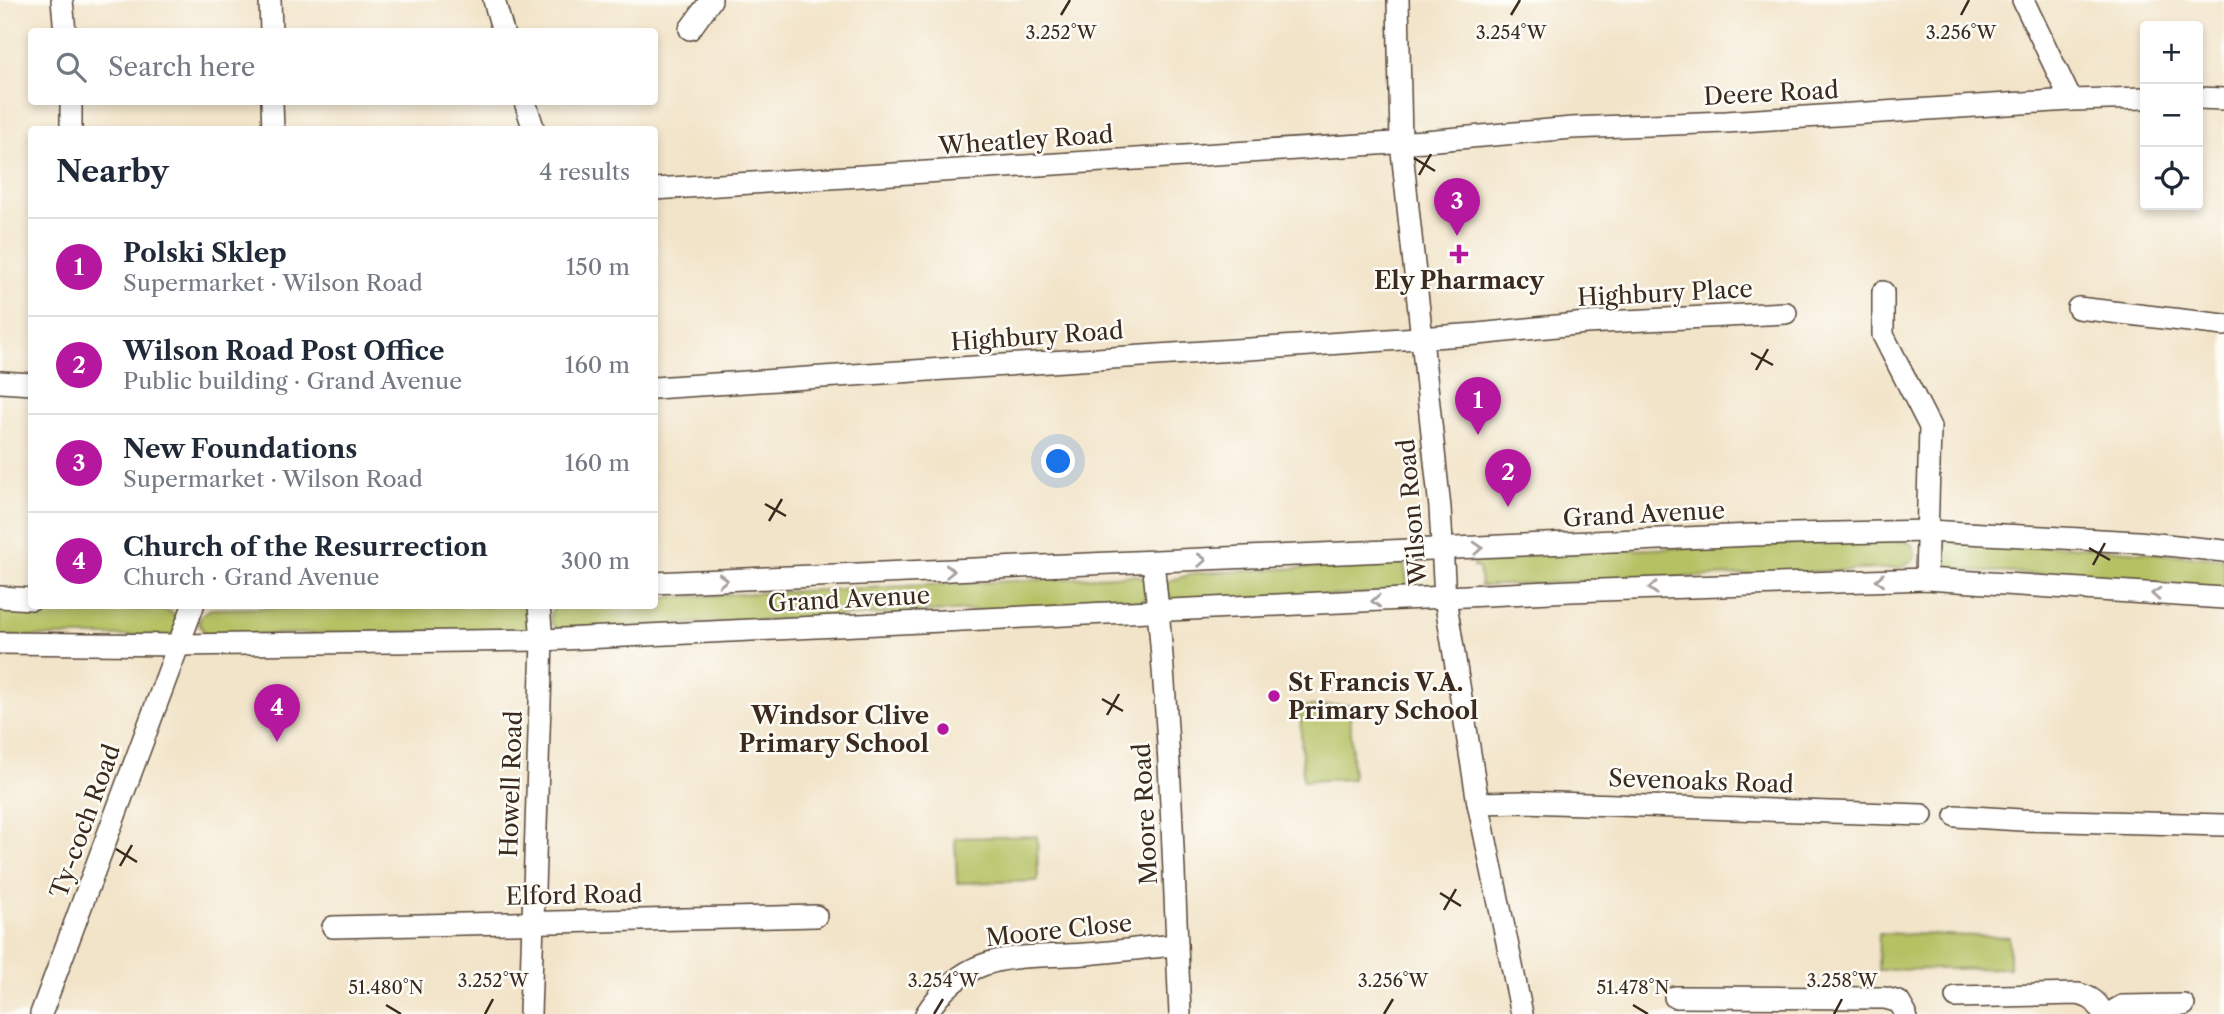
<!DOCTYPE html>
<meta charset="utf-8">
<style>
body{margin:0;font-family:"Libre Caslon Text",serif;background:#f2f2f3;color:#1f2937}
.controls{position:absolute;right:21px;top:21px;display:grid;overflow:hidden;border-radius:7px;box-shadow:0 4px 10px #0003}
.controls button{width:63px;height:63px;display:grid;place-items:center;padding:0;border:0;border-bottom:2px solid #e0e1e3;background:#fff;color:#1f2937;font:35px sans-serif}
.you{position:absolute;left:1059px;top:462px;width:24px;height:24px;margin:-18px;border:5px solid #fff;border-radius:50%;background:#1a73e8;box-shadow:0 0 0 10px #1a73e833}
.badge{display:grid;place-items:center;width:46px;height:46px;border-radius:50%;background:#b5179e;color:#fff;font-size:23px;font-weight:700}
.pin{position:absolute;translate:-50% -58px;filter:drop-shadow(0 2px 4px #0008)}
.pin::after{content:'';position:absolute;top:37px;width:24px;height:21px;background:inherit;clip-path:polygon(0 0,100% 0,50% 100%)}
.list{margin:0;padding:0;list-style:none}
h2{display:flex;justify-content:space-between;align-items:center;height:91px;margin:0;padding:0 28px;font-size:30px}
h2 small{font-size:23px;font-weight:400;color:#747a83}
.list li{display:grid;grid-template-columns:46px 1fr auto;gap:21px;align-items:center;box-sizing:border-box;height:98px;padding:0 28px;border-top:2px solid #e0e1e3}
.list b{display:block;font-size:26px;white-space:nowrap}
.list p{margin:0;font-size:23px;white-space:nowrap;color:#747a83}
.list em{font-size:23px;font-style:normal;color:#747a83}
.icon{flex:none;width:38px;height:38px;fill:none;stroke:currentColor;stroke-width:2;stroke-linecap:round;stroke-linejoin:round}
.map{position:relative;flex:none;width:2224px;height:1014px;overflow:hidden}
.search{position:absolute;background:#fff;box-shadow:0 4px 10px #0003;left:28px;top:28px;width:630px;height:77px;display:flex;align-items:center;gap:18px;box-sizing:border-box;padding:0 24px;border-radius:7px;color:#747a83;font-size:26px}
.panel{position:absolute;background:#fff;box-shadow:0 4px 10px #0003;left:28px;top:126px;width:630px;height:483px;border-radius:7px}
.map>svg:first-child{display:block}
.green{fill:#b5c163;stroke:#787640;stroke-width:2}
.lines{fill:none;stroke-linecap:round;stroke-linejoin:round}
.minor-casing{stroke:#564638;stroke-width:24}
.minor{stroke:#fff;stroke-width:21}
.oneway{stroke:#a79f9a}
.ticks{fill:none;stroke:#3b2a1e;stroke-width:2.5}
.poi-dot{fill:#b5179e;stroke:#fdfcf7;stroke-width:2.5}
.labels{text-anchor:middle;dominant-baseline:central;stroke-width:5;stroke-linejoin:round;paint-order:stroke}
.street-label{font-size:24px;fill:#3b2a1e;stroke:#fdfcf7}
.poi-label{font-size:24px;font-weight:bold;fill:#3b2a1e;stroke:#fdfcf7}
.ticks-label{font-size:18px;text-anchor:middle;fill:#3b2a1e;stroke:#fdfcf7;stroke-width:5;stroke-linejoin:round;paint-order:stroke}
</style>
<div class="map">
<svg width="2224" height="1014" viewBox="0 0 2224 1014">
<rect width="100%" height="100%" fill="#fdfcf7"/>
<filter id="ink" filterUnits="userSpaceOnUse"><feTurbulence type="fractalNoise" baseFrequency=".0143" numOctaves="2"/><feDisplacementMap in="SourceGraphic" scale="14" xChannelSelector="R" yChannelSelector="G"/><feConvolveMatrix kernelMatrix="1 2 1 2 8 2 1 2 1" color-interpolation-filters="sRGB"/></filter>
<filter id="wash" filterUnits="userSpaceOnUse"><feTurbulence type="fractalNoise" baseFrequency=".00686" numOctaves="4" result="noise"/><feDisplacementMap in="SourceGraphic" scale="28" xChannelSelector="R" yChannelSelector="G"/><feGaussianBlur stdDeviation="1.57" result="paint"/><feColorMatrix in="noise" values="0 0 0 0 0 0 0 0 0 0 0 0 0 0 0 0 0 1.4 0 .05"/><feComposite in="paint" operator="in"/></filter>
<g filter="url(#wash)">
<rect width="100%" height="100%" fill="#f2e4c9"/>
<g class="green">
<path d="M1907 541 1914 547 1915 558 1900 568 1481 586 1479 568 1473 567 1475 558C1619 549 1763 544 1907 541Z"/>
<polygon points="1945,542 2081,547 2224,559 2224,590 2142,581 1947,569 1939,566 1936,561 1937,549"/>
<polygon points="1404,563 1409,592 1177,602 1171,599 1166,588 1168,581 1196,573"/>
<path d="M1136 575 1146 580 1147 597 1142 602 557 630C549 621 548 615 555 606H654L655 598Z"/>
<path d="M419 606H525C533 614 533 624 523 631L205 635 199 623 200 616 211 609Z"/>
<path d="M0 607 166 610C179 614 181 628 170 636H0Z"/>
<polygon points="1350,705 1353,779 1303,781 1300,707"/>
<polygon points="1037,836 1038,881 957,883 955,838"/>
<polygon points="1879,933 2009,937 2009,968 1878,970"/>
</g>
</g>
<g filter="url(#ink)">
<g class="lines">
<defs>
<g id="minor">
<polyline points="62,0 65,32"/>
<polyline points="270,0 271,32"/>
<polyline points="494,0 503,32"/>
<polyline points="1398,0 1401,142 1440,508 1445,598 1478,803 1522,1014"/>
<polyline points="2023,0 2071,100"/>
<polyline points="690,29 711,0"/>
<polyline points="2198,98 2224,99"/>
<polyline points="71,102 71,130"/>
<polyline points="272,102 273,130"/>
<polyline points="525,102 534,130"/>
<polyline points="654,189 1425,141 1572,128 1726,122 2071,100 2145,98"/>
<polyline points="1883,292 1883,335 1930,427 1926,579"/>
<polyline points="2078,308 2224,325"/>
<polyline points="0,382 32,384"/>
<polyline points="654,388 1478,334 1586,323 1786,313"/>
<path d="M1153 562C1170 712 1173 863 1180 1014"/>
<polyline points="654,583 1752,535 1928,531 2138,542 2224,551"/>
<polyline points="0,597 32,599"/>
<polyline points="0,643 179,645 542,640 1571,591 1926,579 2224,598"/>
<polyline points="1478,803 1524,802 1922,815"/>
<polyline points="1956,816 2021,820 2224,825"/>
<polyline points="333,927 816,916"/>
<polyline points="1675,997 1885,998 1899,1002 1906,1014"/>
<path d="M1956 997 2078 994C2091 997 2098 1002 2103 1014"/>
<polyline points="41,1014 193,606"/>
<polyline points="530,1014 542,640 539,606"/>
<path d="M926 1014C968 948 1017 959 1085 954 1115 952 1146 947 1177 945"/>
<polyline points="2108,1014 2122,1006 2184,1005"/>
</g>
</defs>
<use href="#minor" class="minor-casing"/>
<use href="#minor" class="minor"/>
</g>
<defs><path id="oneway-chevron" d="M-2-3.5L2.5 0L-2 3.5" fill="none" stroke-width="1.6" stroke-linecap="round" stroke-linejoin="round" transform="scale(1.75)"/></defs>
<g class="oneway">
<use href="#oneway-chevron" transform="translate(1478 548) rotate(-3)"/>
<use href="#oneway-chevron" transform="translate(1202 560) rotate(-2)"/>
<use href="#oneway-chevron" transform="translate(950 571) rotate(-2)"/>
<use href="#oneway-chevron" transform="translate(723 580) rotate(-2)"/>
<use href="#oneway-chevron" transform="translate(1880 580) rotate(178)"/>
<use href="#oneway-chevron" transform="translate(1653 588) rotate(178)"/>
<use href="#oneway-chevron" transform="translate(2156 594) rotate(-176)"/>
<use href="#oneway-chevron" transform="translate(1376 601) rotate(177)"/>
</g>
</g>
<path class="ticks" d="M1061 15 1070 0M1511 15 1520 0M1961 15 1969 0M1414 158 1435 171M1419 175 1431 154M1751 353 1773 365M1756 370 1768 349M765 504 786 516M769 521 782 499M2089 548 2110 560M2093 565 2105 543M1102 699 1123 711M1107 715 1119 694M116 849 137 862M120 866 132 845M1440 893 1461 906M1444 910 1456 889M386 1005 401 1014M1633 1005 1648 1014M485 1014 493 999M934 1014 943 999M1384 1014 1393 999M1834 1014 1842 999"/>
<g class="poi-dot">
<path d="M1455.5 243.5h7v7h7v7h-7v7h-7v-7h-7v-7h7z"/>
<circle cx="1274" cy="696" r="7"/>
<circle cx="943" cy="729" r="7"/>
</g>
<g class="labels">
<g class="street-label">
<text transform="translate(1771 93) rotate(-3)">Deere Road</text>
<text transform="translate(1026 140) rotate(-4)">Wheatley Road</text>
<text transform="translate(1665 293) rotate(-3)">Highbury Place</text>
<text transform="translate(1037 336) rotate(-4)">Highbury Road</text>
<text transform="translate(1412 512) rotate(-95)">Wilson Road</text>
<text transform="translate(1644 514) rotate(-3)">Grand Avenue</text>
<text transform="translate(849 599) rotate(-3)">Grand Avenue</text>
<text transform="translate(1701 781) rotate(2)">Sevenoaks Road</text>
<text transform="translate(511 784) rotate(-88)">Howell Road</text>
<text transform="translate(1145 814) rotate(-93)">Moore Road</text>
<text transform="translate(85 821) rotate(-70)">Ty-coch Road</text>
<text transform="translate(574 895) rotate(-1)">Elford Road</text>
<text transform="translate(1059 930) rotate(-6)">Moore Close</text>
</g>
<g class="poi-label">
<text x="1459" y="280">Ely Pharmacy</text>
<text x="1288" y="682" text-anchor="start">St Francis V.A.<tspan x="1288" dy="28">Primary School</tspan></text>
<text x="929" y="715" text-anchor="end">Windsor Clive<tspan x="929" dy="28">Primary School</tspan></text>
</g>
</g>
<g class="ticks-label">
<text x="1061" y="39">3.252°W</text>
<text x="1511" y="39">3.254°W</text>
<text x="1961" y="39">3.256°W</text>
<text x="493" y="987">3.252°W</text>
<text x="943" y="987">3.254°W</text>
<text x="1393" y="987">3.256°W</text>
<text x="1842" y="987">3.258°W</text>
<text x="386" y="994">51.480°N</text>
<text x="1633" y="994">51.478°N</text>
</g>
</svg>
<div class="controls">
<button>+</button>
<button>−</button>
<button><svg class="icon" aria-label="locate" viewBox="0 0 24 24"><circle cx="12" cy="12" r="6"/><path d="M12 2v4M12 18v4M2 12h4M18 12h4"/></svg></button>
</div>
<div class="you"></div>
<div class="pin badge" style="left:1478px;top:435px">1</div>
<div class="pin badge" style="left:1508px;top:507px">2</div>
<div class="pin badge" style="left:1457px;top:236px">3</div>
<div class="pin badge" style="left:277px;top:742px">4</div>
<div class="search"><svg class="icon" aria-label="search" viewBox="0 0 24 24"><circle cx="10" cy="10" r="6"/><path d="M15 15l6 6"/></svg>Search here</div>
<section class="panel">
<h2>Nearby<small>4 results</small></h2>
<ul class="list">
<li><span class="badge">1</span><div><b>Polski Sklep</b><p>Supermarket · Wilson Road</p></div><em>150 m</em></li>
<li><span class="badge">2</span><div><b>Wilson Road Post Office</b><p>Public building · Grand Avenue</p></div><em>160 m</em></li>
<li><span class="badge">3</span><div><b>New Foundations</b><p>Supermarket · Wilson Road</p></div><em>160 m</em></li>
<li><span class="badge">4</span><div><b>Church of the Resurrection</b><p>Church · Grand Avenue</p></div><em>300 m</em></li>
</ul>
</section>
</div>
